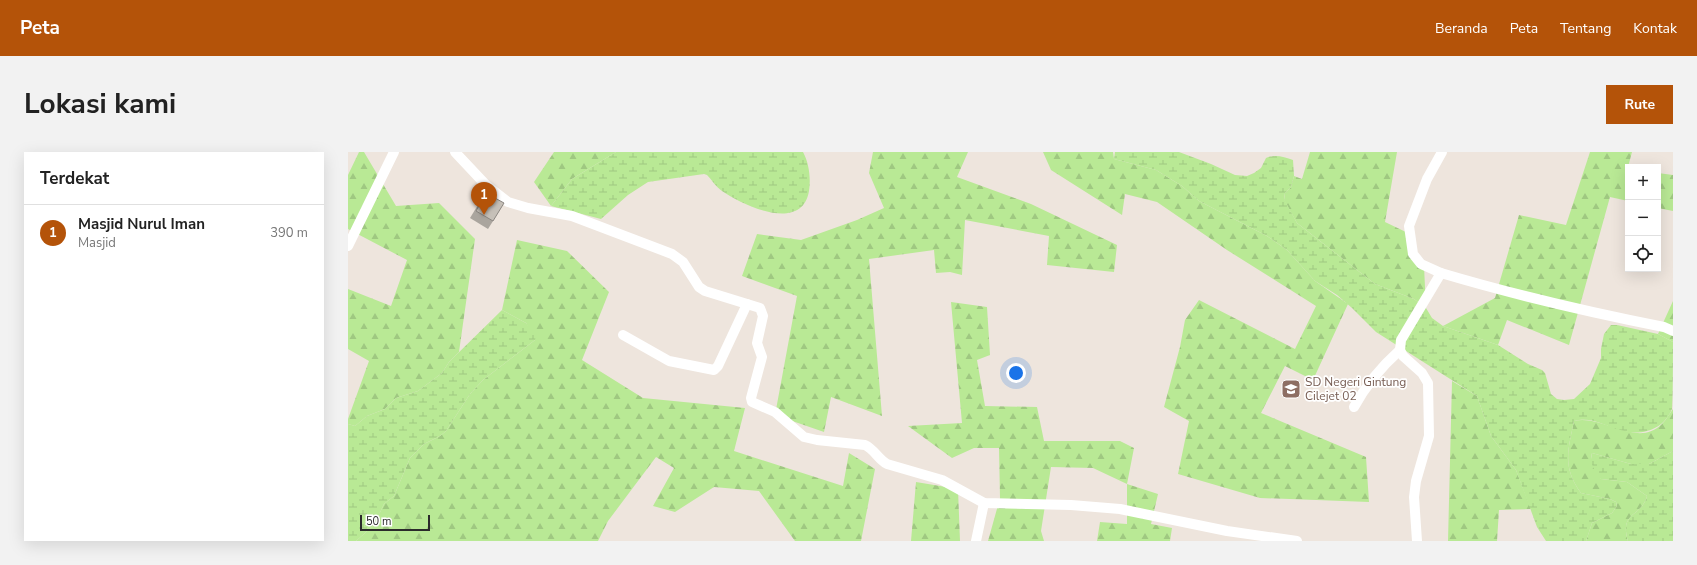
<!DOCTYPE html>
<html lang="id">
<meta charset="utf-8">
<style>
body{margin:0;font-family:"Nunito Sans",sans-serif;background:#f2f2f2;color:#222}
.controls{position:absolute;right:12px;top:12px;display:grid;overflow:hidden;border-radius:0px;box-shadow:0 4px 16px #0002}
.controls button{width:36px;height:36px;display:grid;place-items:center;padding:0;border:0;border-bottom:1px solid #e0e0e0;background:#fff;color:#222;font:20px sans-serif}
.scale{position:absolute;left:12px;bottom:10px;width:70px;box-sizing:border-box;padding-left:4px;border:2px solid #2b2b2b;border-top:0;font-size:11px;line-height:14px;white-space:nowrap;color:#2b2b2b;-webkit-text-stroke:3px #fff;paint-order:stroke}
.you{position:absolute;left:668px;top:221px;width:14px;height:14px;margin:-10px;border:3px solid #fff;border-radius:50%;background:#1a73e8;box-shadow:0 0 0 6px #1a73e833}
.badge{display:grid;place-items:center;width:26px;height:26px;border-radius:50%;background:#b45309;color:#fff;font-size:13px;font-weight:700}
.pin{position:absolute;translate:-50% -33px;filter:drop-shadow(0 1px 2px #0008)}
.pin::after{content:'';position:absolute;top:21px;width:14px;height:12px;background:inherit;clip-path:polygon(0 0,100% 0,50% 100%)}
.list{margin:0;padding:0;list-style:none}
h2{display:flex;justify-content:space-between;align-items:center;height:52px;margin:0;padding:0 16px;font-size:17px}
h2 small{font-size:13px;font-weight:400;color:#767676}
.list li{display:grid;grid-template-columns:26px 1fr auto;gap:12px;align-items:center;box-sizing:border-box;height:56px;padding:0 16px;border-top:1px solid #e0e0e0}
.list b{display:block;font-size:15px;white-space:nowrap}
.list p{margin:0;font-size:13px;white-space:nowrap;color:#767676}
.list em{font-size:13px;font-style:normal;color:#767676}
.icon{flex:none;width:22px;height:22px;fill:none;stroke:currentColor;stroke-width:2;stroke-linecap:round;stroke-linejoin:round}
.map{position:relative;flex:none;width:1325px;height:389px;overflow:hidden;border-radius:0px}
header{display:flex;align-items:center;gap:24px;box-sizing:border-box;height:56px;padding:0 20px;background:#b45309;color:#fff}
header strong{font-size:19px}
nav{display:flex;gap:22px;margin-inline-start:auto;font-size:14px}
.intro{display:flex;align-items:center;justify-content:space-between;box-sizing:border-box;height:96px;padding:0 24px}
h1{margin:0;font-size:28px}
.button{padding:10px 18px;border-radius:0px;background:#b45309;color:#fff;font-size:14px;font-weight:700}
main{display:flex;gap:24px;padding:0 24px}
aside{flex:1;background:#fff;border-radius:0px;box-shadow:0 4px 16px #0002}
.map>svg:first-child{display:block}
.forest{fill:url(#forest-firs)}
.wetland{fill:url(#wetland-marsh)}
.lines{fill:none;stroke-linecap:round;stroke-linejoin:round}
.minor{stroke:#fff;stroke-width:10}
.wall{fill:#aaa59e}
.building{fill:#c6c0b8;stroke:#8b8681}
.labels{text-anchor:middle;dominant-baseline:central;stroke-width:3.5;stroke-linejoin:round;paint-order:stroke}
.education-label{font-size:12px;fill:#785e54;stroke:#fff;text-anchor:start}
</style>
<header>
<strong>Peta</strong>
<nav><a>Beranda</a><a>Peta</a><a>Tentang</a><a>Kontak</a></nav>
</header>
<div class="intro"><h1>Lokasi kami</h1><a class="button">Rute</a></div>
<main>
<aside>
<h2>Terdekat<small></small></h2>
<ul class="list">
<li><span class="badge">1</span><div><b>Masjid Nurul Iman</b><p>Masjid</p></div><em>390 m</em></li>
</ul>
</aside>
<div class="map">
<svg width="1325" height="389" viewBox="0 0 1325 389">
<defs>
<pattern id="forest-firs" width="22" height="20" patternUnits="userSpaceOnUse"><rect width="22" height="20" fill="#b9e995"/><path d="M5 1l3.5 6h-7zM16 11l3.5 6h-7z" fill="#9fc881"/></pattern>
<pattern id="wetland-marsh" width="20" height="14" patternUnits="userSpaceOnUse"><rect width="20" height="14" fill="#b9e995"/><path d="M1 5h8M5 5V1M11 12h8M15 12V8" fill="none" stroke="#9fc881"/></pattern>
</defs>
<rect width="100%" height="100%" fill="#eee5dd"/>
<g class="forest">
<polygon points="11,0 16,0 48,54 91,51 127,87 111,200 101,210 94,221 70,239 48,246 37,257 19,264 7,274 0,272 0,267 21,209 0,197 0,137 43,154 59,108 0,77 0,23"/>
<polygon points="206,0 268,0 224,27 203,54 186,30"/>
<polygon points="525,0 620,0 609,25 683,52 769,93 766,120 699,113 701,84 617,68 614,123 602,120 588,121 586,98 521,107 534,264 483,245 476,280 427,263 449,144 394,124 409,82 453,88 509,68 536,56 521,21"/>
<polygon points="695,0 765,0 766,7 808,18 834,34 851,49 919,84 939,98 967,129 1000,152 965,228 937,214 913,261 1018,305 1021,350 912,346 830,322 841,269 816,255 832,195 837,168 851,148 947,197 968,154 879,98 809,50 777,42 774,63 703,18"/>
<polygon points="962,0 1049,0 1037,70 1060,81 1076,114 1078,156 1066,147 1027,132 949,71 936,48 937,41 943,35 946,24 954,27"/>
<polygon points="1242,0 1284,0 1280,15 1280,49 1262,45 1221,193 1159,168 1150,193 1095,174 1147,146 1171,63 1218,73"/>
<polygon points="1310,21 1325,23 1325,59 1310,56"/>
<polygon points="169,88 219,99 261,140 234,208 295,246 397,256 386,299 495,334 501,301 527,317 513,389 447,389 411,339 366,335 327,360 305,354 326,316 308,305 260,369 250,389 8,389 26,373 36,352 46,344 62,306 76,292 92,284 98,279 122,242 135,228 187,188 178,171 154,158"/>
<polygon points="1325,149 1325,190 1310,182"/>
<polygon points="603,150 639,155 642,203 629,208 637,254 689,255 696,289 772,289 786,296 779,332 810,342 803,372 824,376 822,389 749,389 752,370 779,372 779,332 745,316 703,315 693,379 696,389 640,389 652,346 651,296 626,296 604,306 560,274 614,271"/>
<polygon points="1104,229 1129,244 1143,284 1168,318 1183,357 1151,358 1149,389 1100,389"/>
<path d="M1325 257V299L1301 312H1283L1244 301 1243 305 1253 327 1279 330 1299 344C1293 366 1271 359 1280 389H1238L1244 371 1264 361 1269 354 1268 350 1262 347 1233 341C1214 315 1220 298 1226 269 1255 262 1289 297 1314 272 1318 268 1322 261 1325 257Z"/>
<polygon points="568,330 610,337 612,389 563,389"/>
</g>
<g class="wetland">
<path d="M268 0H455C461 11 463 26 461 39 454 81 396 54 374 39 368 35 364 28 359 23L356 22 300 30 280 43 253 67 203 54 224 27Z"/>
<path d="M767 0H831L863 12 887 23 899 24 906 21 913 16 918 6C927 2 936 5 945 8L946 24 943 35 937 41 936 47 949 71 1027 132 1066 147 1078 156 1084 166 1095 174 1150 193 1180 212 1194 218 1197 221 1203 242 1209 247 1216 248 1226 247 1242 232 1253 206V197L1256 182 1263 173H1269L1310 182 1325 190C1325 201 1325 250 1324 257 1316 277 1295 284 1276 279 1258 275 1245 264 1226 269 1220 298 1214 315 1233 341L1262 347 1268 350 1269 354 1264 361 1244 371 1238 389H1198L1189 375 1168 318 1143 284 1129 244 1028 180 1004 156 989 143 967 129 939 98 919 84 851 49 834 34 808 18 766 7Z"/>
<polygon points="154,158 178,171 188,184 187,188 135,228 122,242 98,279 92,284 76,292 62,306 46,344 36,352 26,373 8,389 0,389 0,272 7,274 19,264 37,257 48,246 70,239 94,221 101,210"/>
<path d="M1325 299V389H1280C1271 359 1293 366 1299 344L1279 330 1253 327C1247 320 1241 311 1244 301L1283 312H1301Z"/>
</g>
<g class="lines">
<g class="minor">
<path d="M107 0 138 33 160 50 180 56 224 64 324 102 335 110 351 135 357 139 412 156 415 164 409 191 414 205 403 246 404 250 427 260 456 285 469 288 517 293C526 297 530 307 539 312L594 328 636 351 723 353 772 357 879 379 949 389"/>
<polyline points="0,94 46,0"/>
<path d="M1093 121C1167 143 1240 160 1316 175L1325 179"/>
<polyline points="275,183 321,209 366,218 370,214 399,152"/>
<path d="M1006 255C1018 233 1033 215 1052 198"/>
<polyline points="628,389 636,351"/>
<polyline points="1069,389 1066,345 1068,329 1081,284 1080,231 1074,221 1055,204 1052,198 1053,188 1093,121 1073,112 1065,102 1061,74 1079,27 1094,0"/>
</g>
</g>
<polygon class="wall" points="138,41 145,69 140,77 122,66 133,48"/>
<polygon class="building" points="138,41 156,51 145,69 128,59"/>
<defs>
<symbol id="school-square" viewBox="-11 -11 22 22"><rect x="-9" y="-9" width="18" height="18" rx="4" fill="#8d6e63" stroke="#fff"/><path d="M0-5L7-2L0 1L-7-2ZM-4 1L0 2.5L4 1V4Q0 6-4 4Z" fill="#fff"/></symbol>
</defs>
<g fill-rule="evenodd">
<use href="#school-square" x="932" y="226" width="22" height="22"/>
</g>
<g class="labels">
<g class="education-label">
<text x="957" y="230">SD Negeri Gintung<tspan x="957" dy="14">Cilejet 02</tspan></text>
</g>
</g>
</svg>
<div class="controls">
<button>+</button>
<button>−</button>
<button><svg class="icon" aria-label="locate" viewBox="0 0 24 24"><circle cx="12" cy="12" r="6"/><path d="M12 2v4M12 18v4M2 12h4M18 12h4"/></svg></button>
</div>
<div class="scale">50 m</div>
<div class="you"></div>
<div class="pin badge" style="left:136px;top:63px">1</div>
</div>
</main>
